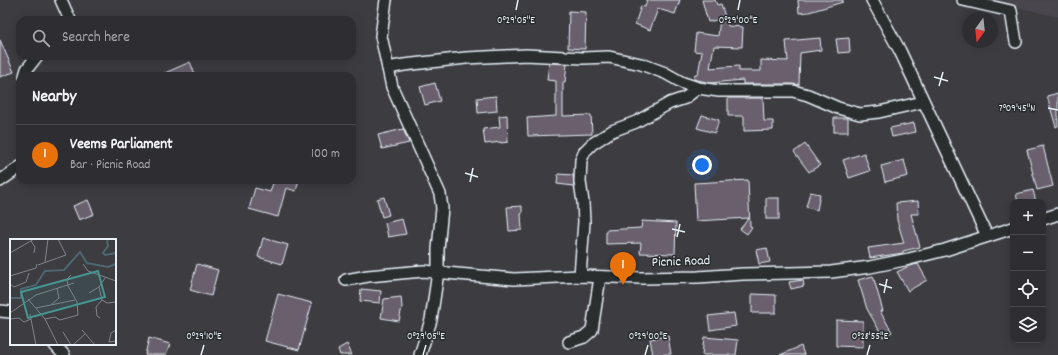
<!DOCTYPE html>
<meta charset="utf-8">
<style>
body{margin:0;font-family:Dekko,sans-serif;background:#363539;color:#f1f3f6}
.controls{position:absolute;right:12px;bottom:12px;display:grid;overflow:hidden;border-radius:8px;box-shadow:0 2px 10px #0003}
.controls button{width:36px;height:36px;display:grid;place-items:center;padding:0;border:0;border-bottom:1px solid #49494d;background:#2e2d31;color:#f1f3f6;font:20px sans-serif}
.compass{position:absolute;left:962px;top:12px;width:36px;height:36px;border-radius:50%;background:#2e2d31;box-shadow:0 2px 10px #0003;rotate:195deg}
.you{position:absolute;left:702px;top:165px;width:14px;height:14px;margin:-10px;border:3px solid #fff;border-radius:50%;background:#1a73e8;box-shadow:0 0 0 6px #1a73e833}
.badge{display:grid;place-items:center;width:26px;height:26px;border-radius:50%;background:#ff9aa2;color:#fff;font-size:13px;font-weight:700}
.pin{position:absolute;translate:-50% -33px;filter:drop-shadow(0 1px 2px #0008)}
.pin::after{content:'';position:absolute;top:21px;width:14px;height:12px;background:inherit;clip-path:polygon(0 0,100% 0,50% 100%)}
.list{margin:0;padding:0;list-style:none}
h2{display:flex;justify-content:space-between;align-items:center;height:52px;margin:0;padding:0 16px;font-size:17px}
h2 small{font-size:13px;font-weight:400;color:#a7a8ab}
.list li{display:grid;grid-template-columns:26px 1fr auto;gap:12px;align-items:center;box-sizing:border-box;height:60px;padding:0 16px;border-top:1px solid #49494d}
.list b{display:block;font-size:15px;white-space:nowrap}
.list p{margin:0;font-size:13px;white-space:nowrap;color:#a7a8ab}
.list em{font-size:13px;font-style:normal;color:#a7a8ab}
.icon{flex:none;width:22px;height:22px;fill:none;stroke:currentColor;stroke-width:2;stroke-linecap:round;stroke-linejoin:round}
.map{position:relative;flex:none;width:1058px;height:355px;overflow:hidden}
.search{position:absolute;background:#2e2d31;box-shadow:0 2px 10px #0003;left:16px;top:16px;width:340px;height:44px;display:flex;align-items:center;gap:10px;box-sizing:border-box;padding:0 14px;border-radius:12px;color:#a7a8ab;font-size:15px}
.panel{position:absolute;background:#2e2d31;box-shadow:0 2px 10px #0003;left:16px;top:72px;width:340px;height:112px;border-radius:12px}
.map>svg:first-child{display:block}
.built{fill:#4a464e}
.building{fill:#695e6d;stroke:#e8f1f8}
.lines{fill:none;stroke-linecap:round;stroke-linejoin:round}
.minor-casing{stroke:#e8f1f8;stroke-width:14}
.minor{stroke:#2a2d2e;stroke-width:11}
.ticks{fill:none;stroke:#e8f1f8;stroke-width:1.5}
.labels{text-anchor:middle;dominant-baseline:central;stroke-width:3;stroke-linejoin:round;paint-order:stroke}
.street-label{font-size:14px;fill:#e8f1f8;stroke:#2a2d2e}
.inset-river{fill:none;stroke:#4c6771;stroke-width:2}
.inset-road{fill:none;stroke:#81848a;stroke-width:1}
.view{fill:#459590;fill-opacity:0.15;stroke:#459590;stroke-width:2}
.inset-edge{fill:none;stroke:#e8f1f8;stroke-width:2}
.ticks-label{font-size:10px;text-anchor:middle;fill:#e8f1f8;stroke:#2a2d2e;stroke-width:3;stroke-linejoin:round;paint-order:stroke}
</style>
<div class="map">
<svg width="1058" height="355" viewBox="0 0 1058 355">
<rect width="100%" height="100%" fill="#3d3c41"/>
<filter id="ink" filterUnits="userSpaceOnUse"><feTurbulence type="fractalNoise" baseFrequency=".025" numOctaves="2"/><feDisplacementMap in="SourceGraphic" scale="8" xChannelSelector="R" yChannelSelector="G"/><feConvolveMatrix kernelMatrix="1 2 1 2 8 2 1 2 1" color-interpolation-filters="sRGB"/></filter>
<g filter="url(#ink)">
<polygon class="built" points="988,0 1058,0 1058,17"/>
<g class="building">
<polygon points="647,0 680,0 675,14 658,9 650,30 635,24 641,6 645,7"/>
<polygon points="702,0 715,0 717,5 721,4 728,26 743,27 742,47 714,46 710,68 739,66 739,71 761,71 761,60 788,61 786,41 820,38 821,50 800,53 799,85 793,84 743,84 743,80 710,83 694,79 695,74 698,74 702,52 694,51 696,33 718,36 720,19 708,22"/>
<polygon points="798,0 843,0 843,2 809,12 799,13"/>
<polygon points="569,11 586,12 585,49 568,48"/>
<polygon points="849,38 850,52 838,53 836,39"/>
<polygon points="0,40 14,72 0,77"/>
<polygon points="190,62 195,74 190,76 158,76"/>
<polygon points="549,63 567,64 565,82 563,82 563,116 591,115 592,134 528,136 527,118 556,116 556,81 547,80"/>
<polygon points="435,83 440,101 425,105 420,87"/>
<polygon points="1058,93 1058,126 1056,127 1047,96"/>
<polygon points="496,96 497,111 478,113 477,98"/>
<polygon points="728,98 763,98 764,121 773,121 773,130 744,131 744,116 728,116"/>
<polygon points="507,115 508,142 501,143 501,142 485,144 483,129 500,127 499,116"/>
<polygon points="702,115 719,120 715,133 697,128"/>
<rect x="834" y="118" width="14" height="14"/>
<polygon points="914,123 916,132 892,137 890,128"/>
<polygon points="403,129 409,143 382,149 378,135"/>
<polygon points="805,144 820,165 809,172 794,152"/>
<polygon points="1043,146 1053,186 1037,190 1027,150"/>
<polygon points="864,153 870,171 849,178 843,160"/>
<polygon points="904,160 908,176 885,182 881,166"/>
<polygon points="558,174 573,175 574,186 557,184"/>
<polygon points="274,180 299,180 296,191 286,188 278,217 249,209 255,188 270,192"/>
<polygon points="748,180 750,226 752,227 747,234 740,229 749,218 696,221 694,183"/>
<polygon points="1033,190 1036,202 1018,202 1016,194"/>
<polygon points="810,192 820,194 817,210 806,207"/>
<polygon points="384,197 389,215 382,217 377,199"/>
<rect x="766" y="198" width="13" height="21"/>
<polygon points="88,200 94,214 79,220 73,206"/>
<polygon points="918,201 919,214 911,214 920,247 903,251 903,253 870,258 868,248 904,243 897,220 896,203"/>
<polygon points="522,206 522,214 521,214 522,230 509,231 507,207"/>
<polygon points="402,219 406,234 388,237 385,223"/>
<polygon points="642,221 676,223 675,254 640,253 641,243 606,244 606,230 641,228"/>
<polygon points="263,238 288,245 282,264 258,257"/>
<polygon points="767,248 770,262 759,264 756,250"/>
<polygon points="197,264 218,270 211,296 190,290"/>
<polygon points="918,264 927,280 908,291 897,272 909,266"/>
<polygon points="873,276 883,311 880,311 892,332 883,337 867,309 858,280"/>
<polygon points="803,280 804,286 791,289 789,282"/>
<polygon points="361,289 381,291 380,303 360,301"/>
<polygon points="278,294 312,303 299,350 265,341"/>
<polygon points="752,294 776,295 776,313 752,313"/>
<polygon points="401,297 402,307 399,321 381,318 384,299"/>
<polygon points="734,313 736,326 710,330 708,316"/>
<polygon points="836,320 863,321 863,347 836,346"/>
<polygon points="668,336 671,354 653,355 650,339"/>
<polygon points="704,337 738,340 736,355 702,355"/>
<polygon points="149,338 170,344 166,355 145,355"/>
<polygon points="347,344 352,355 340,355 338,349"/>
<polygon points="801,346 804,355 780,355"/>
</g>
<g class="lines">
<defs>
<g id="minor">
<polyline points="61,0 70,20"/>
<polyline points="386,0 381,36 392,87 440,194 442,208 438,249 438,272 431,320 420,355"/>
<polyline points="872,0 900,51 987,236"/>
<polyline points="963,0 1011,11 1016,42"/>
<polyline points="388,68 404,65 466,58 526,55 583,58 609,57 641,64 665,73 683,83 698,88 719,91 793,91 808,95 838,108 860,114 879,112 923,102"/>
<polyline points="25,76 27,69 37,56"/>
<polyline points="0,181 20,167"/>
<polyline points="1043,219 1058,214"/>
<polyline points="580,276 584,222 583,202 580,182 581,160 585,151 592,144 612,131 636,122 670,103 685,98 698,88"/>
<polyline points="346,280 368,276 423,271 514,279 580,276 642,278 698,277 743,274 831,272 870,267 909,259 945,250 1013,228"/>
<polyline points="0,311 11,312"/>
<polyline points="569,342 584,337 592,330 600,277"/>
<polyline points="54,344 64,355"/>
</g>
</defs>
<use href="#minor" class="minor-casing"/>
<use href="#minor" class="minor"/>
</g>
</g>
<path class="ticks" d="M516 10 518 0M738 10 740 0M934 77 948 81M939 86 943 72M1048 108 1058 110M465 173 478 177M470 182 473 168M672 229 685 232M677 237 680 224M879 284 892 288M884 293 887 279M201 355 204 345M423 355 426 345M645 355 648 345M867 355 870 345"/>
<g class="labels">
<g class="street-label">
<text transform="translate(681 262) rotate(-2)">Picnic Road</text>
</g>
</g>
<g transform="translate(10 239)">
<rect width="106" height="106" fill="#3d3c41"/>
<path class="inset-river" d="M97 0 98 7 93 14 95 16 106 14M0 59H11V50L26 46 35 32 54 31 70 13 77 24 98 28 106 25"/>
<path class="inset-road" d="M21 2 25 8 24 14M0 14 24 0M35 23 38 0M73 25 78 32 106 42M28 26 56 16 48 0M0 37 26 29 27 25M0 45 4 48 16 43 19 34M89 48 92 61 97 64 106 63M79 54 89 48 95 39M18 60 35 80 48 106M42 65 49 59 47 49M26 69 65 61M0 74 26 56 64 44M20 75 26 106M90 79 87 77 86 68 92 61M0 80 9 79 14 83 21 80M35 80 45 78 50 81 68 76 67 63 58 47 57 40 61 36M72 91 85 106M106 91 101 94 99 103 106 102M53 93 61 106M63 106 75 95"/>
<path class="view" d="M88 32 95 58 18 79 11 53Z"/>
<rect width="106" height="106" class="inset-edge"/>
</g>
<g class="ticks-label">
<text x="516" y="23">0°29'05"E</text>
<text x="738" y="23">0°29'00"E</text>
<text x="1017" y="111">7°09'45"N</text>
<text x="204" y="339">0°29'10"E</text>
<text x="426" y="339">0°29'05"E</text>
<text x="648" y="339">0°29'00"E</text>
<text x="870" y="339">0°28'55"E</text>
</g>
</svg>
<div class="controls">
<button>+</button>
<button>−</button>
<button><svg class="icon" aria-label="locate" viewBox="0 0 24 24"><circle cx="12" cy="12" r="6"/><path d="M12 2v4M12 18v4M2 12h4M18 12h4"/></svg></button>
<button><svg class="icon" aria-label="layers" viewBox="0 0 24 24"><path d="M12 4l9 5-9 5-9-5zM3 14l9 5 9-5"/></svg></button>
</div>
<svg class="compass" viewBox="-18 -18 36 36"><path d="M0-13l5 13h-10z" fill="#e53935"/><path d="M0 13l5-13h-10z" fill="#a7a8ab"/></svg>
<div class="you"></div>
<div class="pin badge" style="left:623px;top:285px;background:#e8710a">1</div>
<div class="search"><svg class="icon" aria-label="search" viewBox="0 0 24 24"><circle cx="10" cy="10" r="6"/><path d="M15 15l6 6"/></svg>Search here</div>
<section class="panel">
<h2>Nearby<small></small></h2>
<ul class="list">
<li><span class="badge" style="background:#e8710a">1</span><div><b>Veems Parliament</b><p>Bar · Picnic Road</p></div><em>100 m</em></li>
</ul>
</section>
</div>
